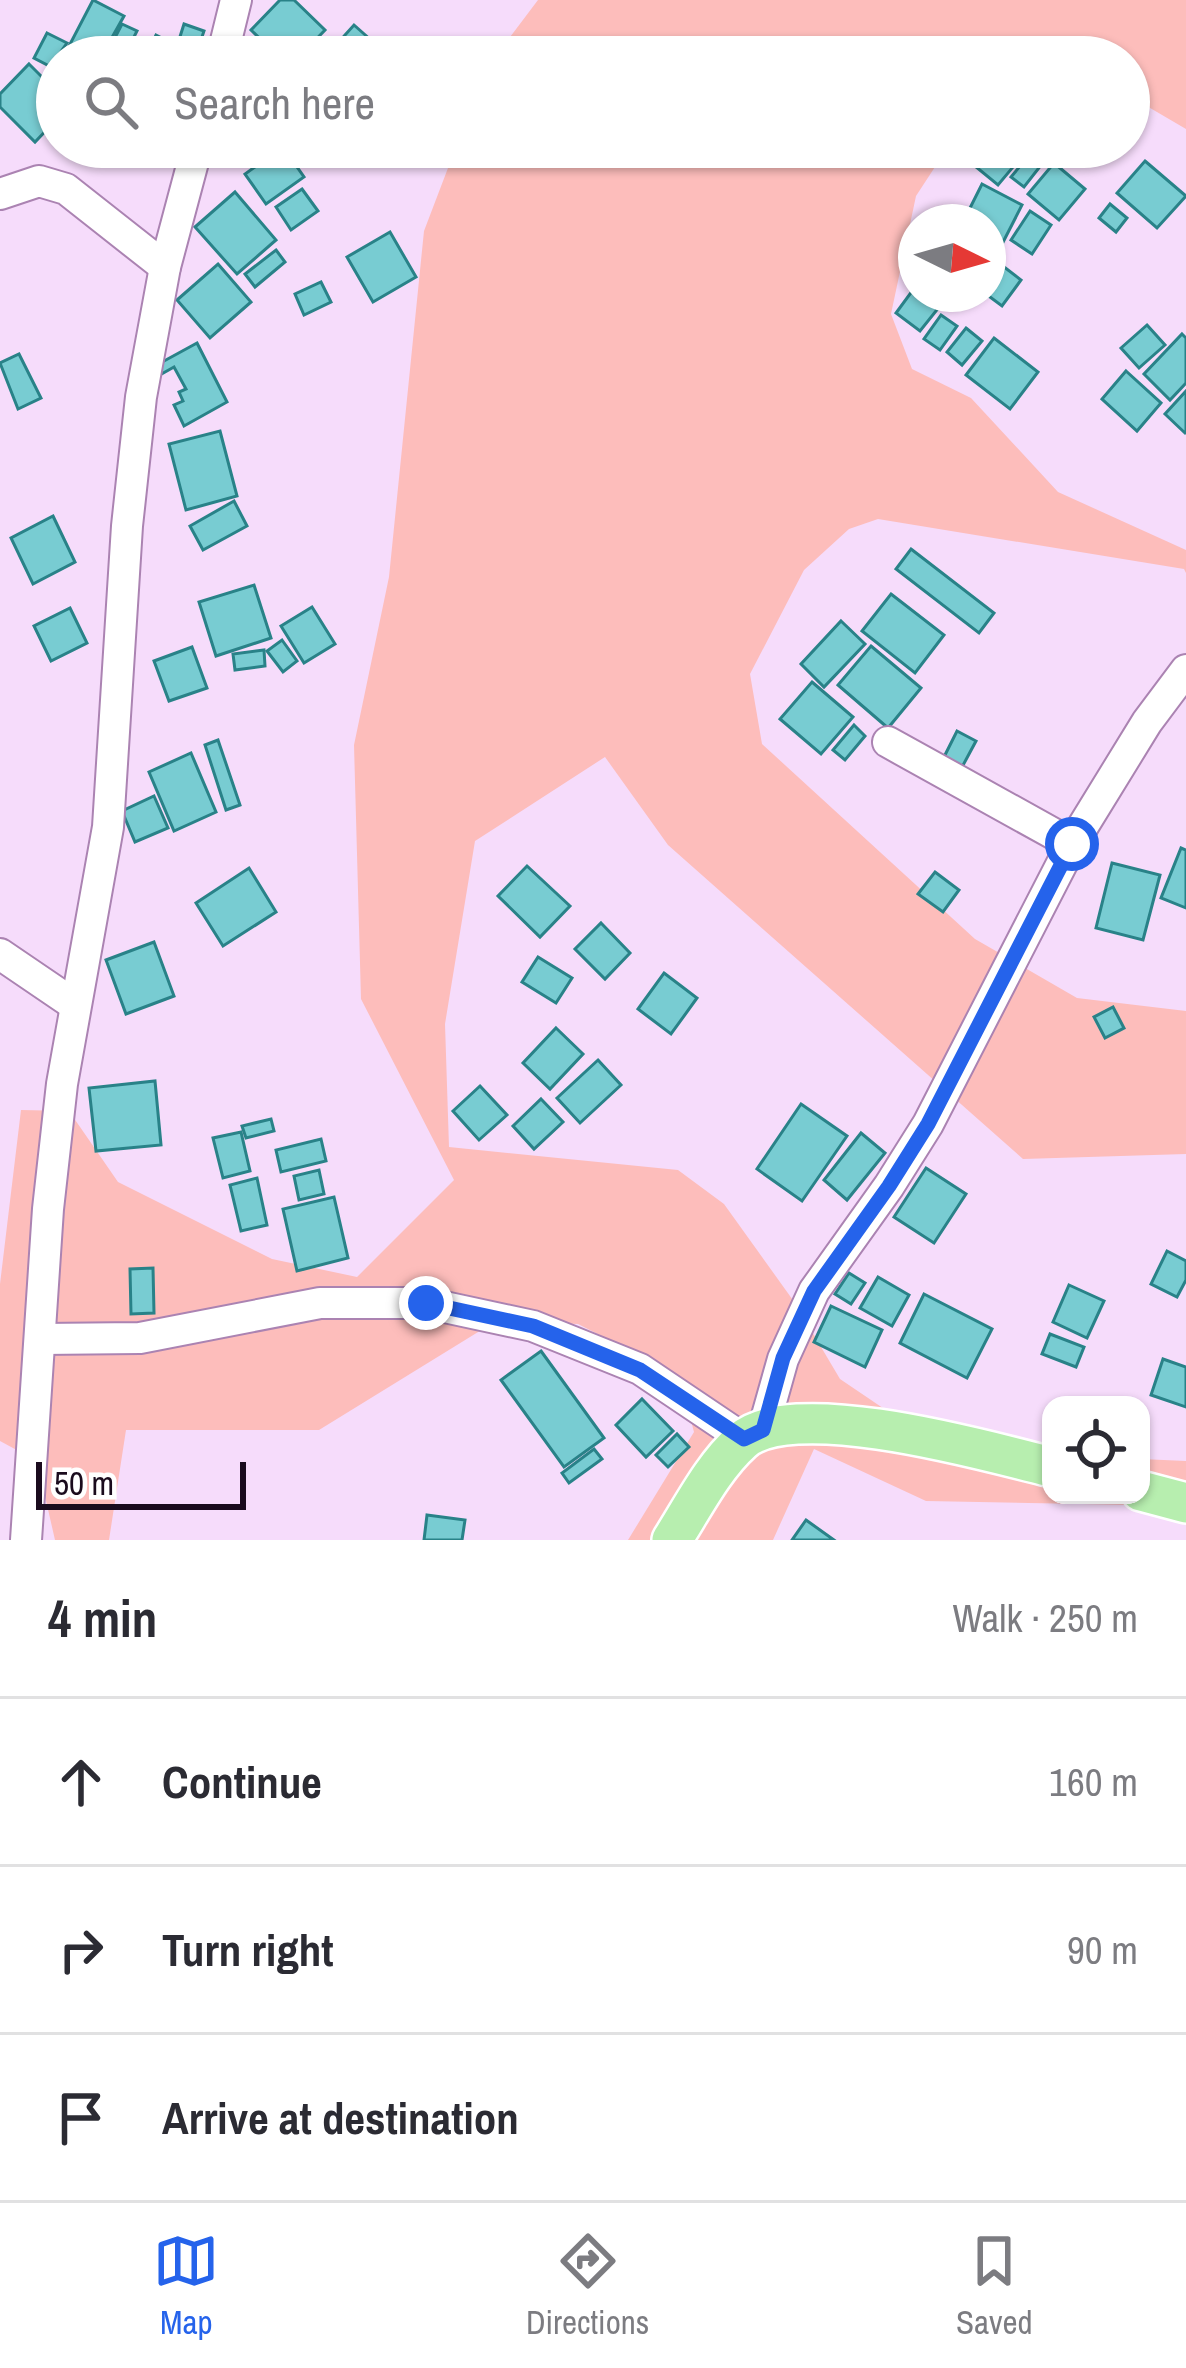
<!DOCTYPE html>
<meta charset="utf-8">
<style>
body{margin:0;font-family:"Archivo Narrow",sans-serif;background:#f7f7f7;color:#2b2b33}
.controls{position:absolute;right:36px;bottom:36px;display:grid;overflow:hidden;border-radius:24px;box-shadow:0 3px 9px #0004}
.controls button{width:108px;height:108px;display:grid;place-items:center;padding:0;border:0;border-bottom:3px solid #e1e1e2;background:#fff;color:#2b2b33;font:60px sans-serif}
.compass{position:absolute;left:898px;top:204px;width:108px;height:108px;border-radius:50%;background:#fff;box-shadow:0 3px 9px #0004;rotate:95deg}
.scale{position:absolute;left:36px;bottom:30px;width:210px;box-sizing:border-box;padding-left:12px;border:6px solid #1a0b1d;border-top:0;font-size:33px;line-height:42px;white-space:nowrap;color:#1a0b1d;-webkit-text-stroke:9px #fff;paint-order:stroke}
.stop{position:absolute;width:36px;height:36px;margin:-27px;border:9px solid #2563eb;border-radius:50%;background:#fff}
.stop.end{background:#2563eb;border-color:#fff;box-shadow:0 3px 12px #0008}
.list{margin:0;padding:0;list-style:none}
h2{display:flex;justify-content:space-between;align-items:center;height:156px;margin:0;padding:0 48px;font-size:51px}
h2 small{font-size:39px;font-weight:400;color:#7c7c81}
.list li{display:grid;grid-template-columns:78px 1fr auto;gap:36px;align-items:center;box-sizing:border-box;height:168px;padding:0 48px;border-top:3px solid #e1e1e2}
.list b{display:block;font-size:45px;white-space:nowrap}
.list em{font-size:39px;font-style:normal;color:#7c7c81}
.icon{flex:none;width:66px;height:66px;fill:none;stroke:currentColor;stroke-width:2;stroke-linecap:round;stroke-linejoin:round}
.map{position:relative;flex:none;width:1186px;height:1540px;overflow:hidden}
.search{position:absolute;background:#fff;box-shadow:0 3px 9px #0004;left:36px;right:36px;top:36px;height:132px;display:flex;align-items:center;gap:30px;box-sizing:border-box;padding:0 42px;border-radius:66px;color:#7c7c81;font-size:45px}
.sheet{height:660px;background:#fff}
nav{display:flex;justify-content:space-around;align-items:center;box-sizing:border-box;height:168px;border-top:3px solid #e1e1e2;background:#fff;font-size:33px;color:#7c7c81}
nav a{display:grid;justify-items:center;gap:6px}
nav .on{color:#2563eb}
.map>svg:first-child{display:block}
.green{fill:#fdbdbb}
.building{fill:#78ccd2;stroke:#298288;stroke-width:3}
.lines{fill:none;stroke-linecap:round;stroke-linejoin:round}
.minor-casing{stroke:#ab83b2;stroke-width:34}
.major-casing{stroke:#fff;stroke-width:44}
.minor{stroke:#fff;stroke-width:30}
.major{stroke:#b7eeaf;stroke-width:39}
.route{stroke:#2563eb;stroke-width:15}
</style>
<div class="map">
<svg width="1186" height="1540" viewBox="0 0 1186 1540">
<rect width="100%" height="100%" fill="#f6dcfb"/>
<g class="green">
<polygon points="538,0 1186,0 1186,129 1145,105 1129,100 1129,57 495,57"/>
<polygon points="456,147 948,147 916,196 891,314 912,369 971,398 1058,492 1186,550 1186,573 1184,569 878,519 849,529 804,570 750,674 762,744 975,939 1077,998 1186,1011 1186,1154 1023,1159 668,845 605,757 475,841 445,1024 449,1147 678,1170 724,1204 795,1303 840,1379 939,1446 1051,1453 1051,1495 1141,1495 1141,1459 1186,1461 1186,1506 926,1501 814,1449 773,1540 628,1540 694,1432 683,1391 653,1362 578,1324 496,1321 319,1430 126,1430 109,1540 55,1540 37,1461 0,1441 0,1284 21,1110 69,1111 118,1182 272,1259 357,1277 454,1180 361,999 354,745 389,577 424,231"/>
</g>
<g class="building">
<polygon points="93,0 124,16 101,57 90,57 69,46"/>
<polygon points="280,0 294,0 325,30 299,57 279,57 251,30"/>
<polygon points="122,24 137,31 124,57 120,57 108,51"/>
<polygon points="184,24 204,31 198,49 178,43"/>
<polygon points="354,25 390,57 330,57 327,55"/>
<polygon points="47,33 67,43 57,57 55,69 34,58"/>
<polygon points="156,35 191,53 189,57 127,57 132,47 146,55"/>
<polygon points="29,64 57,92 57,119 35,142 0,107 0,94"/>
<polygon points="283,147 304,177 266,204 245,174"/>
<polygon points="982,147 1012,147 1023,155 998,185 970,162"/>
<polygon points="1030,154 1042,164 1024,187 1011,177"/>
<polygon points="1145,161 1186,196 1157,228 1117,193"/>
<polygon points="1054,163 1085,189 1059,220 1028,194"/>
<polygon points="982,184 1022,205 997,254 988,250 988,222 963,222"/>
<polygon points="302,189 318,211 291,230 276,207"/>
<polygon points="235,192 276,240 237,274 195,227"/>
<polygon points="1110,204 1127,218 1116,232 1099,218"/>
<polygon points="1030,211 1051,225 1032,254 1011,240"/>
<polygon points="390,232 416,277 373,302 347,257"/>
<polygon points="276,250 285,262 255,287 245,274"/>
<polygon points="995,260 1021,280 1002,306 986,294 988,270"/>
<polygon points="218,264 251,302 210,338 177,300"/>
<polygon points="321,282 331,302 304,315 295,294"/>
<polygon points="915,287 916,294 925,294 940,306 920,331 896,313"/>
<polygon points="941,315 957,326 940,350 924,339"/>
<polygon points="1147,325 1165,345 1139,368 1121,348"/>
<polygon points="966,328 982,341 962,365 947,352"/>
<polygon points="1182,334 1186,338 1186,383 1170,400 1144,374"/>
<polygon points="994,338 1038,372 1010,409 966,375"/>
<polygon points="197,343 227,402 184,426 174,405 183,401 179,392 186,389 174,367 158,376 153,367"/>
<polygon points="19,354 41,398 18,409 0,363"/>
<polygon points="1126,371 1161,403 1137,431 1102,399"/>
<polygon points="1186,391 1186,432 1185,433 1165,414"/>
<polygon points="220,431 237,496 186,510 169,444"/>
<polygon points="234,501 247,526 203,550 190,526"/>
<polygon points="53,516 75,562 33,584 11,538"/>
<polygon points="911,549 994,613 979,633 896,569"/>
<polygon points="254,585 271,638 216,656 199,602"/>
<polygon points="891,594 944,635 915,673 862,631"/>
<polygon points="312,607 335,644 304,663 281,626"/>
<polygon points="70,608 87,643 51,661 34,626"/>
<polygon points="841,621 865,644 824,687 801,664"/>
<polygon points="282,640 297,661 283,672 267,651"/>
<polygon points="871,646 921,688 888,728 838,685"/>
<polygon points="192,647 207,688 169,701 154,661"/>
<polygon points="264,650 265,666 235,670 233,654"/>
<polygon points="812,682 853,717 821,754 780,719"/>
<polygon points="854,725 865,736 845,760 833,750"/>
<polygon points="957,731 976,741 961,769 943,759"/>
<polygon points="218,740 240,805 226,810 205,745"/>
<polygon points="191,753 216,812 174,831 149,772"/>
<polygon points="154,796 168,828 135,842 122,811"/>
<polygon points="1181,848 1186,850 1186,908 1161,898"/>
<polygon points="1112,863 1160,875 1143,940 1096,928"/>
<polygon points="527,866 570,906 540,937 498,896"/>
<polygon points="249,868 276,912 223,946 196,903"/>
<polygon points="935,872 959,890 943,912 918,894"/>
<polygon points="601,923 630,953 605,979 575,949"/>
<polygon points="154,942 174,996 126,1014 106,960"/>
<polygon points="538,957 572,978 556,1003 522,982"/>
<polygon points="664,973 697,998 671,1034 638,1009"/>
<polygon points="1113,1007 1124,1028 1105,1038 1094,1017"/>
<polygon points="556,1028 583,1054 550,1089 523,1063"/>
<polygon points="598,1060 621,1085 580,1123 557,1098"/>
<polygon points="155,1081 161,1145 96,1151 89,1088"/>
<polygon points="480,1086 507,1115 479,1140 453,1111"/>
<polygon points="541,1099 563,1122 534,1149 513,1126"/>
<polygon points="801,1104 847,1136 802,1201 757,1169"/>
<polygon points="271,1119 274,1131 246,1138 242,1126"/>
<polygon points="241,1132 250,1171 223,1178 213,1138"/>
<polygon points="861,1133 885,1153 847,1200 824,1180"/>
<polygon points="321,1139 326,1161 281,1172 276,1150"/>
<polygon points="926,1168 966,1194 934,1243 894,1217"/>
<polygon points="319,1170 324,1194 299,1200 294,1176"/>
<polygon points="257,1178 267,1225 241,1231 230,1185"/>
<polygon points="334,1197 348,1258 297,1271 283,1209"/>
<polygon points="1167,1251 1186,1261 1186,1280 1177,1297 1151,1284"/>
<polygon points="153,1268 154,1313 131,1314 130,1269"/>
<polygon points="849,1273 865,1283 851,1304 835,1294"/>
<polygon points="878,1277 909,1295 892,1326 860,1308"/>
<polygon points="1069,1285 1104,1301 1087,1338 1053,1322"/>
<polygon points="924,1294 992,1329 967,1378 900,1343"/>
<polygon points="831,1306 882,1330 865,1367 814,1342"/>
<polygon points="1050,1334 1084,1347 1076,1367 1042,1354"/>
<polygon points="541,1351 604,1438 564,1467 501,1380"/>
<polygon points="1163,1359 1186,1367 1186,1407 1151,1395"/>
<polygon points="642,1399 673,1431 646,1457 616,1425"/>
<polygon points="677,1434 689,1447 668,1467 656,1455"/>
<polygon points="594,1449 602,1459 569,1483 562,1473"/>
<polygon points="427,1515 465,1520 462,1540 424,1540"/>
<polygon points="806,1520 834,1540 792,1540"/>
</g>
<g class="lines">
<defs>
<g id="minor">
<polyline points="222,57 236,0"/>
<polyline points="0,194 39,181 66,189 165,267"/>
<polyline points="888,742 1072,844"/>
<polyline points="0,954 75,1005"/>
<polyline points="41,1339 140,1338 320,1303 426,1303 533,1326 640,1369 744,1439"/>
<polyline points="763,1430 783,1359 814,1291 889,1186 928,1124 1072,844 1147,722 1186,670"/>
<polyline points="26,1540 48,1209 62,1084 108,827 127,526 141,397 165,267 197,147"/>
</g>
<g id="major">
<polyline points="1141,1491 1186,1503"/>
<path d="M672 1540C693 1507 713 1467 742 1441 793 1396 988 1451 1051 1467"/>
</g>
</defs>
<use href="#minor" class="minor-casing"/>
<use href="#major" class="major-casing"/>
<use href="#minor" class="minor"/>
<use href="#major" class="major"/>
</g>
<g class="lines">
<polyline class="route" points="426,1303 533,1326 640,1370 744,1439 763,1430 783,1358 814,1291 889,1186 928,1124 1072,844"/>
</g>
</svg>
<div class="controls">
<button><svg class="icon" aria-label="locate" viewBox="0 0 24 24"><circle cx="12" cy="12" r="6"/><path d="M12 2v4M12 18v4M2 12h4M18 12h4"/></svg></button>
</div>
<svg class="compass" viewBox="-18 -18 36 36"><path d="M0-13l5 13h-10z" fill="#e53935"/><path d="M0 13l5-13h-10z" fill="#7c7c81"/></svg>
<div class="scale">50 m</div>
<div class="stop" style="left:1072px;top:844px"></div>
<div class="stop end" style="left:426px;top:1303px"></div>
<div class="search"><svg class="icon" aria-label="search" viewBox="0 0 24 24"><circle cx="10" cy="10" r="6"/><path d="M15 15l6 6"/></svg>Search here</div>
</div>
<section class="sheet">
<h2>4 min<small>Walk · 250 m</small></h2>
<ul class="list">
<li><svg class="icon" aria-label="ahead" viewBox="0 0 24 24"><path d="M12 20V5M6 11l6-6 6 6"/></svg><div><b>Continue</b></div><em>160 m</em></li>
<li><svg class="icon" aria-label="right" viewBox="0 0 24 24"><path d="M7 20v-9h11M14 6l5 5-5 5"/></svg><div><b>Turn right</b></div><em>90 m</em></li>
<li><svg class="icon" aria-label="arrive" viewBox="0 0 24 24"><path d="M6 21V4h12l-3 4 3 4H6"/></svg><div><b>Arrive at destination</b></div></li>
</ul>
</section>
<nav>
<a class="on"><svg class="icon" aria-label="map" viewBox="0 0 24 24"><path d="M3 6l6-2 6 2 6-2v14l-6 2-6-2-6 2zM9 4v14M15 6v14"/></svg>Map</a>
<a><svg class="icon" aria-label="directions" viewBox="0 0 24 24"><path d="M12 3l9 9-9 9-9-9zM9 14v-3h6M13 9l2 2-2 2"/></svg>Directions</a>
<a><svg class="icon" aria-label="saved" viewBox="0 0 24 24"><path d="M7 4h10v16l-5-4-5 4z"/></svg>Saved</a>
</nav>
